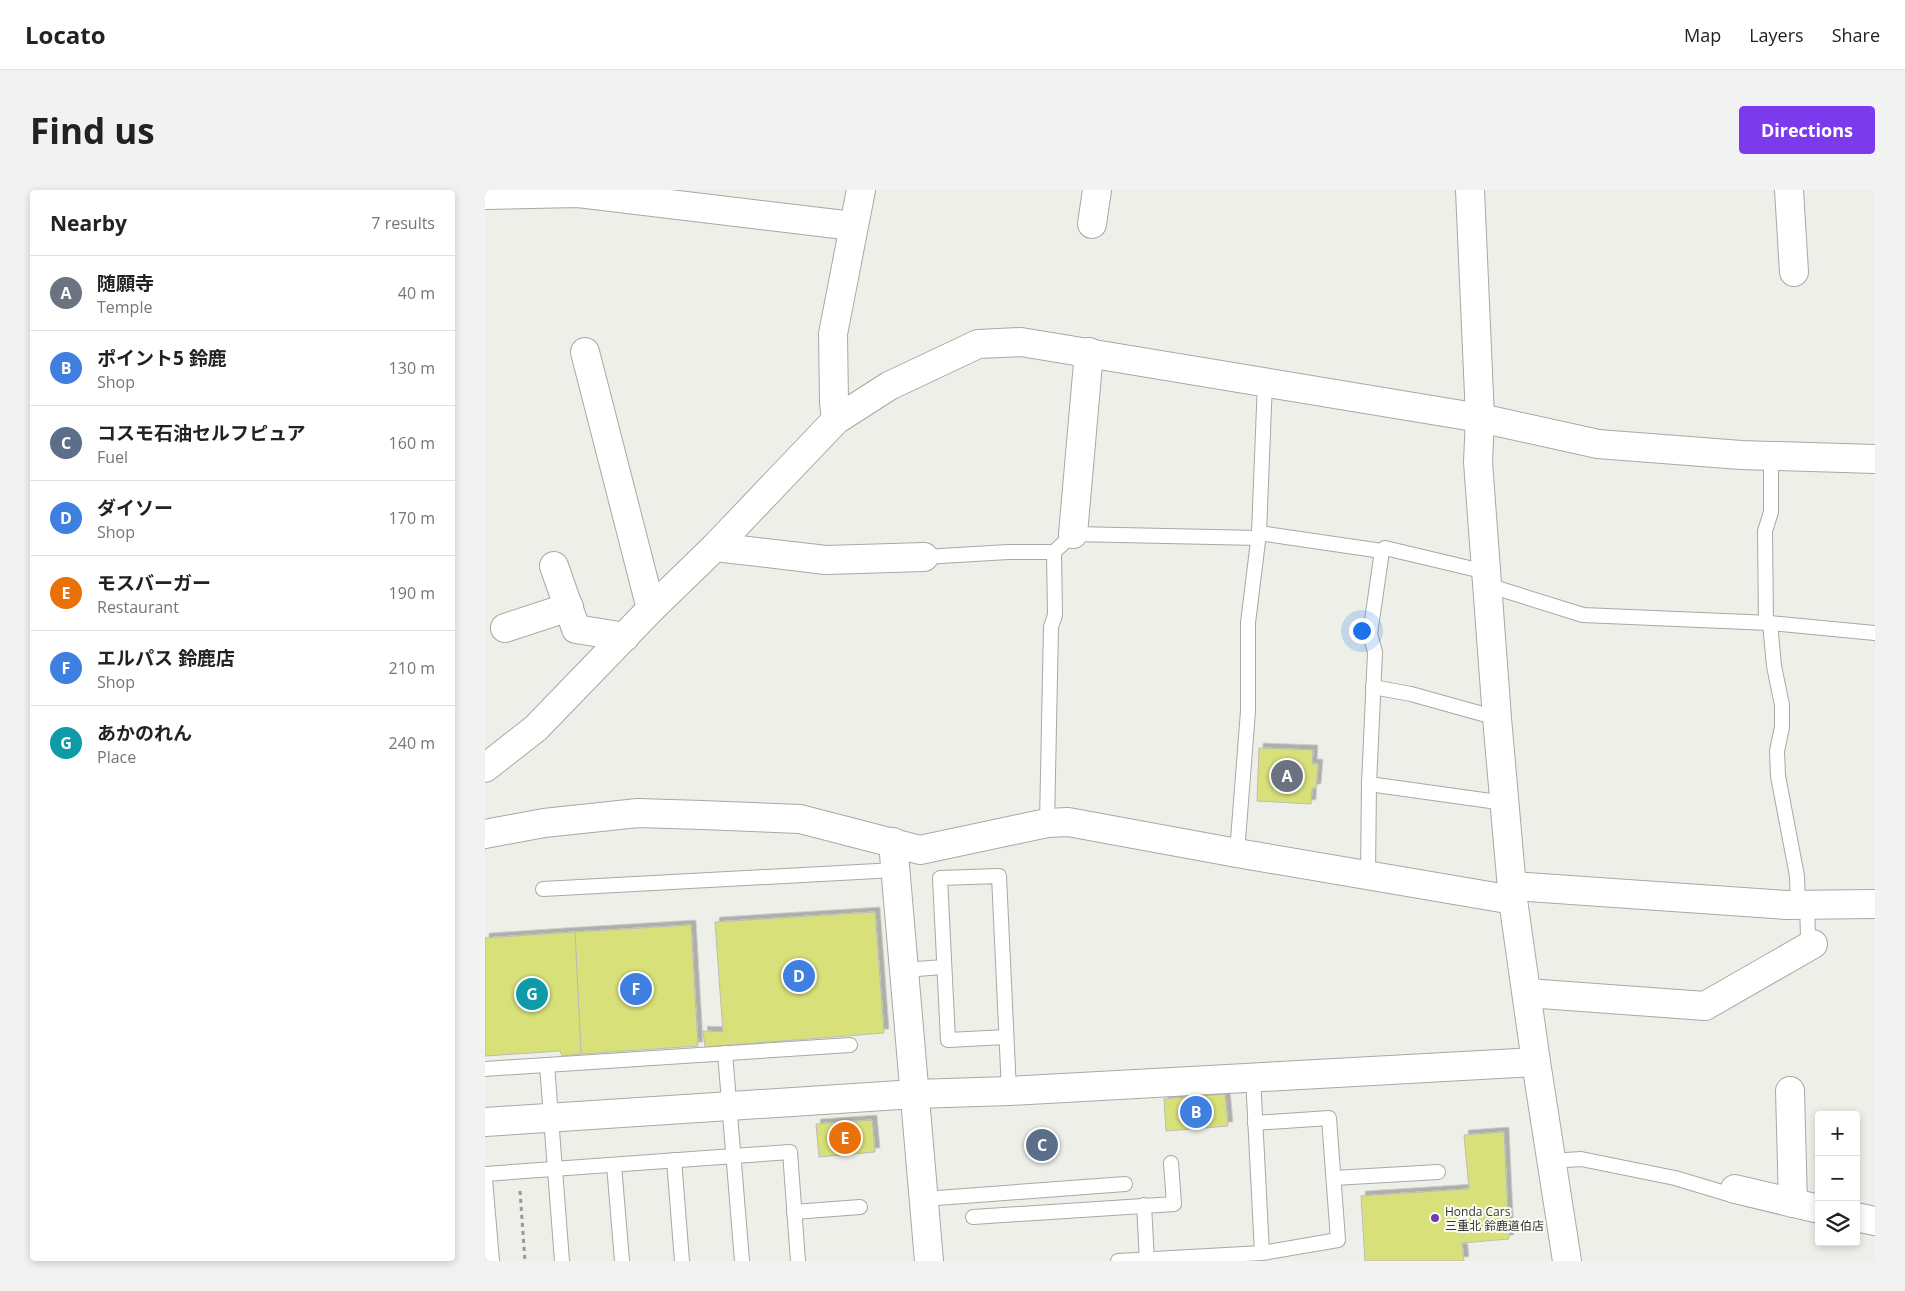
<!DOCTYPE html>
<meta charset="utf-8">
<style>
body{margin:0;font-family:"Open Sans","Noto Sans JP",sans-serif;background:#f2f2f2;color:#222}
.controls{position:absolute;right:15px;bottom:15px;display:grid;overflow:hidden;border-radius:5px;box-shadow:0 2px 8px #0003}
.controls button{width:45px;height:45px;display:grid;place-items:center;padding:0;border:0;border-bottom:1px solid #e0e0e0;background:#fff;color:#222;font:25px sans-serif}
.you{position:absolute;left:876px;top:440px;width:18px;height:18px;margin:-12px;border:4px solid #fff;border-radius:50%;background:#1a73e8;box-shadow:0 0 0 8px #1a73e833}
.badge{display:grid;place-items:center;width:32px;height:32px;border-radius:50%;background:#7c3aed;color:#fff;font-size:16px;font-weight:700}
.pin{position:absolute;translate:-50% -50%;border:2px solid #fff;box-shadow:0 1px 5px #0006}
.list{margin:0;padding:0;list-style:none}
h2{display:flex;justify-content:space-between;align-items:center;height:65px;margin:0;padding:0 20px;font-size:21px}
h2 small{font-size:16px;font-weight:400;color:#767676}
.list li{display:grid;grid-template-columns:32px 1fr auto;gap:15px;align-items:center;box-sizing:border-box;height:75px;padding:0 20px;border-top:1px solid #e0e0e0}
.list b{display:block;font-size:19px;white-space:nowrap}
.list p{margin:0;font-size:16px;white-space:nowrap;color:#767676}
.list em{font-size:16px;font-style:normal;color:#767676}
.icon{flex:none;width:28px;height:28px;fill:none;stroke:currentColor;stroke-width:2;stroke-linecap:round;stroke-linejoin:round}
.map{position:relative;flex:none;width:1390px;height:1071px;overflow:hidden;border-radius:5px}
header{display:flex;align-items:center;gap:30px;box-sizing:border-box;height:70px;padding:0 25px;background:#fff;border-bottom:1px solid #e0e0e0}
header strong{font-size:24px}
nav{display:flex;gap:28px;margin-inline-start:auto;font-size:18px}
.intro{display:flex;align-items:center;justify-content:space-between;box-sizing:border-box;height:120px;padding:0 30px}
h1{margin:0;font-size:35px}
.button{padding:12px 22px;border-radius:5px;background:#7c3aed;color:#fff;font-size:18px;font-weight:700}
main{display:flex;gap:30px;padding:0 30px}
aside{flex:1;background:#fff;border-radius:5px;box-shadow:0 2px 8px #0003}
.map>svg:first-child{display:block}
.building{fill:#d8e179;stroke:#bcbdb7;filter:url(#shadow)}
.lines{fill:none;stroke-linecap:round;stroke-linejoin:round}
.service-casing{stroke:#a8a9a3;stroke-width:16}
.minor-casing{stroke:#a8a9a3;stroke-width:30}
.tertiary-casing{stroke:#a8a9a3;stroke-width:30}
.path{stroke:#999994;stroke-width:3;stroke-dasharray:4 4;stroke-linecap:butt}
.service{stroke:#fff;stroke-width:14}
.minor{stroke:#fff;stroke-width:28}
.tertiary{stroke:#fff;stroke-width:28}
.poi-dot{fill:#763aaf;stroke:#fbfcf5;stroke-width:2}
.labels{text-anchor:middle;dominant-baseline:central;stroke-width:4;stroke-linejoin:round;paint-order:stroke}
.poi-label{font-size:12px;fill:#343431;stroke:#fbfcf5;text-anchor:start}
</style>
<header>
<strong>Locato</strong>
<nav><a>Map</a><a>Layers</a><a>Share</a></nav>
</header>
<div class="intro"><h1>Find us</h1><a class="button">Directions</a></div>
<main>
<aside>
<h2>Nearby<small>7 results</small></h2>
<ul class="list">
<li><span class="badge" style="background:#6b7280">A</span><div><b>随願寺</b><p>Temple</p></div><em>40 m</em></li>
<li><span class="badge" style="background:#3f7fe0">B</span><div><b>ポイント5 鈴鹿</b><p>Shop</p></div><em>130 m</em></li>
<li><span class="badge" style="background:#5c6f8a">C</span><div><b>コスモ石油セルフピュア</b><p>Fuel</p></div><em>160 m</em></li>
<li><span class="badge" style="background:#3f7fe0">D</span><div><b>ダイソー</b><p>Shop</p></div><em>170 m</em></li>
<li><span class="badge" style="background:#e8710a">E</span><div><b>モスバーガー</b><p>Restaurant</p></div><em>190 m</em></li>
<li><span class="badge" style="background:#3f7fe0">F</span><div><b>エルパス 鈴鹿店</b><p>Shop</p></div><em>210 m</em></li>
<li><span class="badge" style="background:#0f9aa8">G</span><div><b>あかのれん</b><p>Place</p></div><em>240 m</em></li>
</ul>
</aside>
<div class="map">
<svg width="1390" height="1071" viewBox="0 0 1390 1071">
<defs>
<filter id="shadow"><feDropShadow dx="4.5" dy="-4.5" stdDeviation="0" flood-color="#0004"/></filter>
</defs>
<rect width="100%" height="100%" fill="#eeefe8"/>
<g class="building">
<polygon points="774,558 828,560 827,574 833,574 831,598 827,598 826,614 772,611"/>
<polygon points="390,722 399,843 220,857 218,841 238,842 230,732"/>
<polygon points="206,735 213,856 96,864 90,742"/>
<polygon points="90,742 96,864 77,866 75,861 0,866 0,748"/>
<polygon points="740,904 743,936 681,941 679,909"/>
<polygon points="387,930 390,962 334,967 331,934"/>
<polygon points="1019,942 1024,1049 977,1053 979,1071 880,1071 876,1006 984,999 979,945"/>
</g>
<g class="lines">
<defs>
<g id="service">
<polyline points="774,343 897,361 900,358 1001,382"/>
<polyline points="439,367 523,362 569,362 588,344 774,348"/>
<polyline points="1002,395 1098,425 1285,433 1390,443"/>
<polyline points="1281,433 1280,341 1286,322 1286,266"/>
<polyline points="1285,433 1289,476 1297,515 1297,537 1292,561 1293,586 1312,686 1313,714"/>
<polyline points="888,497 926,504 1012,528"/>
<polyline points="884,594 1020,613"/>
<polyline points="562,633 566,437 570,425 569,362"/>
<polyline points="752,663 763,521 763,433 774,343 780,192"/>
<polyline points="883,685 884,594 890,462 885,444 897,361"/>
<polyline points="58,699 410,680"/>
<polyline points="1322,714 1323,747 1328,754"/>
<polyline points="418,780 459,777"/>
<polyline points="521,847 463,850 455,688 514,686 524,901"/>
<polyline points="240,863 257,1071"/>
<polyline points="62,875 77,1071"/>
<polyline points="0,879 365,855"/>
<polyline points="768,887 777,1063"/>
<polyline points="189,970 197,1071"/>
<polyline points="1066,971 1096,969 1190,988 1250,1006 1250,1002"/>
<polyline points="129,975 137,1071"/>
<polyline points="0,984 305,962 313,1071"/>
<polyline points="849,988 953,982"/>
<polyline points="0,989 7,1071"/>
<polyline points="439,1009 640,994"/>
<polyline points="659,1015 662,1071"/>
<polyline points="309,1022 375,1017"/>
<polyline points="488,1027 689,1014 686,973"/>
<polyline points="633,1071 777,1063 853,1050 844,928 770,933"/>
</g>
<g id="minor">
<polyline points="1304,0 1309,82"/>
<polyline points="0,5 93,3 368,36"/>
<polyline points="607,34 612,0"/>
<polyline points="100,162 166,419"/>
<polyline points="351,230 349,212 348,144 376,0"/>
<polyline points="588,344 604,162"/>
<polyline points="230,357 341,370 439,367"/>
<polyline points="69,376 91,439 140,447"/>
<polyline points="20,438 84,417"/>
<polyline points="0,578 51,538 166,419 230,357 351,230 404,196 493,154 536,152 995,228"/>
<polyline points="0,644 59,633 153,623 217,625 315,629 435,660 562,633 583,632 752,663 1028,710"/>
<polyline points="1027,696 1301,715 1390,714"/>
<polyline points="1042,803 1220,816 1328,754"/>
<polyline points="1305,901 1308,1013"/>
<polyline points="1250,999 1334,1019"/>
<polyline points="1371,1027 1390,1031"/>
</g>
<g id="tertiary">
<polyline points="985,0 995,228 993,272 1012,528 1028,710 1051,872 1082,1071"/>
<polyline points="995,228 1113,254 1256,265 1390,269"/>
<polyline points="408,652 444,1071"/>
<polyline points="0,932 430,904 524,901 1051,872"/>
</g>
</defs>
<use href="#service" class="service-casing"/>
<use href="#minor" class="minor-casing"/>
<use href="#tertiary" class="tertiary-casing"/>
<polyline class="path" points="35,1001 40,1071"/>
<use href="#service" class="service"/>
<use href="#minor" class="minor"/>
<use href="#tertiary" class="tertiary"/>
</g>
<circle class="poi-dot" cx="950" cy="1028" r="5"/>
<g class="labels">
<g class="poi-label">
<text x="960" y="1021">Honda Cars<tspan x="960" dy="14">三重北 鈴鹿道伯店</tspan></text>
</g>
</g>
</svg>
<div class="controls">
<button>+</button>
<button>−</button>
<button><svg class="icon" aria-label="layers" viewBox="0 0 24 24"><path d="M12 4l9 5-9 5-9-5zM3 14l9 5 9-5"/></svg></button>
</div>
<div class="you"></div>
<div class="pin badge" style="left:802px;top:586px;background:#6b7280">A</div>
<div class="pin badge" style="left:711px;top:922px;background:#3f7fe0">B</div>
<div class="pin badge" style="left:557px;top:955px;background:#5c6f8a">C</div>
<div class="pin badge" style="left:314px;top:786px;background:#3f7fe0">D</div>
<div class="pin badge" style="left:360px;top:948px;background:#e8710a">E</div>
<div class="pin badge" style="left:151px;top:799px;background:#3f7fe0">F</div>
<div class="pin badge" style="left:47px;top:804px;background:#0f9aa8">G</div>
</div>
</main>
